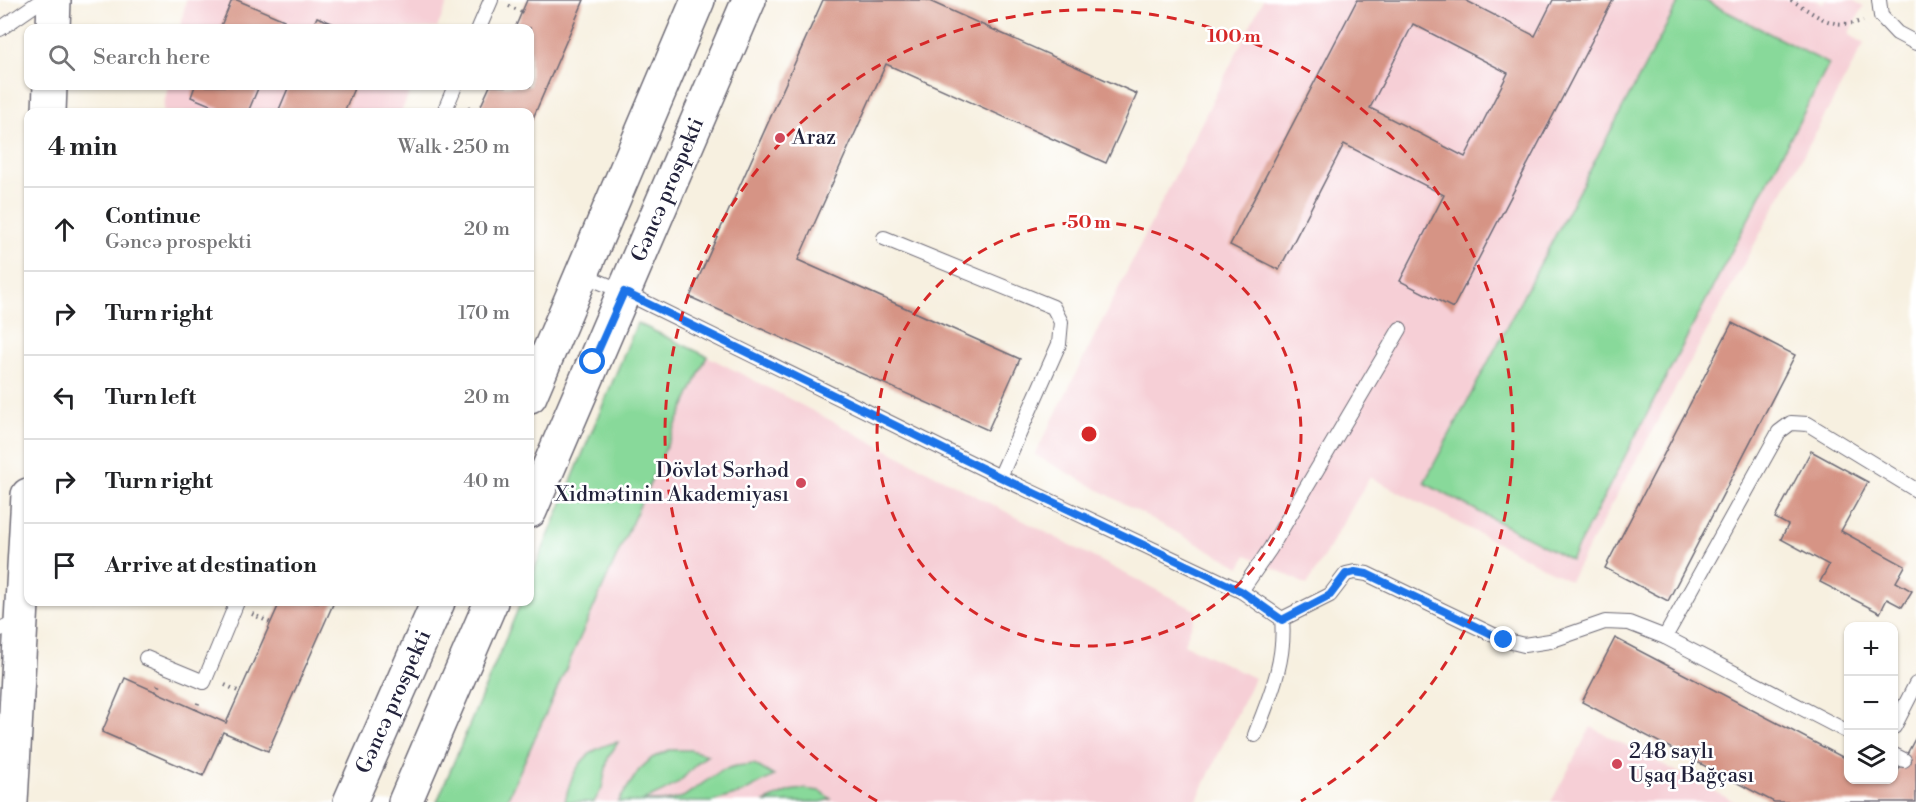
<!DOCTYPE html>
<meta charset="utf-8">
<style>
body{margin:0;font-family:"Libre Bodoni",serif;background:#f2f2f2;color:#202124}
.controls{position:absolute;right:18px;bottom:18px;display:grid;overflow:hidden;border-radius:12px;box-shadow:0 2px 4px #0004}
.controls button{width:54px;height:54px;display:grid;place-items:center;padding:0;border:0;border-bottom:2px solid #e0e0e0;background:#fff;color:#202124;font:30px sans-serif}
.stop{position:absolute;width:18px;height:18px;margin:-14px;border:4px solid #1a73e8;border-radius:50%;background:#fff}
.stop.end{background:#1a73e8;border-color:#fff;box-shadow:0 2px 6px #0008}
.list{margin:0;padding:0;list-style:none}
h2{display:flex;justify-content:space-between;align-items:center;height:78px;margin:0;padding:0 24px;font-size:26px}
h2 small{font-size:20px;font-weight:400;color:#757577}
.list li{display:grid;grid-template-columns:39px 1fr auto;gap:18px;align-items:center;box-sizing:border-box;height:84px;padding:0 24px;border-top:2px solid #e0e0e0}
.list b{display:block;font-size:22px;white-space:nowrap}
.list p{margin:0;font-size:20px;white-space:nowrap;color:#757577}
.list em{font-size:20px;font-style:normal;color:#757577}
.icon{flex:none;width:33px;height:33px;fill:none;stroke:currentColor;stroke-width:2;stroke-linecap:round;stroke-linejoin:round}
.map{position:relative;flex:none;width:1916px;height:802px;overflow:hidden}
.search{position:absolute;background:#fff;box-shadow:0 2px 4px #0004;left:24px;top:24px;width:510px;height:66px;display:flex;align-items:center;gap:15px;box-sizing:border-box;padding:0 21px;border-radius:12px;color:#757577;font-size:22px}
.panel{position:absolute;background:#fff;box-shadow:0 2px 4px #0004;left:24px;top:108px;width:510px;height:498px;border-radius:12px}
.map>svg:first-child{display:block}
.built{fill:#f6cfd6}
.green{fill:#88d99a;stroke:#557e6a;stroke-width:1.5}
.building{fill:#d69485;fill-rule:evenodd}
.lines{fill:none;stroke-linecap:round;stroke-linejoin:round}
.service-casing{stroke:#6d6a75;stroke-width:16}
.tertiary-casing{stroke:#6d6a75;stroke-width:36}
.primary-casing{stroke:#6d6a75;stroke-width:36}
.path{stroke:#6d6a75;stroke-width:4;stroke-dasharray:1.5 4.5;stroke-linecap:butt}
.service{stroke:#fff;stroke-width:14}
.tertiary{stroke:#fff;stroke-width:33}
.primary{stroke:#fff;stroke-width:33}
.route{stroke:#1a73e8;stroke-width:8}
.ring{fill:none;stroke:#d62828;stroke-width:3;stroke-dasharray:10 8}
.poi-dot{fill:#d1495b;stroke:#fff;stroke-width:2}
.labels{text-anchor:middle;dominant-baseline:central;stroke-width:5;stroke-linejoin:round;paint-order:stroke}
.poi-label{font-size:21px;fill:#22223b;stroke:#fff;text-anchor:start}
.street-label{font-size:21px;fill:#22223b;stroke:#fff}
.centre{fill:#d62828;stroke:#fff;stroke-width:3}
.ring-label{font-size:18px;text-anchor:middle;font-weight:bold;fill:#d62828;stroke:#fff;stroke-width:5;stroke-linejoin:round;paint-order:stroke}
</style>
<div class="map">
<svg width="1916" height="802" viewBox="0 0 1916 802">
<rect width="100%" height="100%" fill="#fff"/>
<filter id="ink" filterUnits="userSpaceOnUse"><feTurbulence type="fractalNoise" baseFrequency=".0167" numOctaves="2"/><feDisplacementMap in="SourceGraphic" scale="12" xChannelSelector="R" yChannelSelector="G"/><feConvolveMatrix kernelMatrix="1 2 1 2 8 2 1 2 1" color-interpolation-filters="sRGB"/></filter>
<filter id="wash" filterUnits="userSpaceOnUse"><feTurbulence type="fractalNoise" baseFrequency=".008" numOctaves="4" result="noise"/><feDisplacementMap in="SourceGraphic" scale="24" xChannelSelector="R" yChannelSelector="G"/><feGaussianBlur stdDeviation="1.35" result="paint"/><feColorMatrix in="noise" values="0 0 0 0 0 0 0 0 0 0 0 0 0 0 0 0 0 1.4 0 .05"/><feComposite in="paint" operator="in"/></filter>
<g filter="url(#wash)">
<rect width="100%" height="100%" fill="#f7f0e0"/>
<g class="built">
<polygon points="186,0 449,0 437,28 180,28"/>
<polygon points="1263,0 1816,0 1823,4 1825,0 1852,0 1864,6 1848,34 1864,44 1570,581 1370,477 1307,585 1247,555 1240,567 1035,455"/>
<polygon points="168,86 413,86 401,112 164,112 163,108"/>
<polygon points="707,356 1197,611 1184,644 1254,678 1196,802 506,802"/>
<polygon points="1591,727 1735,802 1551,802"/>
</g>
<g class="green">
<polygon points="1680,0 1704,0 1829,64 1571,560 1424,483"/>
<polygon points="637,323 707,356 506,802 437,802 521,602 530,602 530,580"/>
<path d="M618 742 608 758 602 788 594 802H565C571 770 585 748 618 742Z"/>
<path d="M669 750H690L708 755C696 762 690 772 680 781 668 791 655 795 642 801H666L683 797 722 770 736 766 754 764 774 776 742 793 711 802H618L639 770 652 758Z"/>
<polygon points="803,789 820,791 831,799 821,802 764,802 789,791"/>
</g>
<g id="blocks">
<g class="building">
<polygon points="232,0 237,0 284,20 281,28 220,28"/>
<polygon points="527,0 584,0 530,125 530,112 478,112 490,86 530,86 530,28 515,28"/>
<polygon points="823,0 927,0 1137,94 1106,163 886,64 798,260 1020,359 988,430 690,297"/>
<path d="M1357 0H1465L1535 36 1553 0H1613L1453 308 1400 281 1444 195 1344 144 1279 270 1230 245ZM1413 24 1508 73 1465 157 1370 108Z"/>
<polygon points="317,17 344,28 312,28"/>
<polygon points="195,86 259,86 248,112 227,112 191,97"/>
<polygon points="289,86 355,86 344,112 278,112"/>
<polygon points="1732,323 1795,355 1668,601 1605,568"/>
<polygon points="1811,451 1868,482 1841,531 1905,566 1896,582 1912,591 1902,607 1887,599 1880,613 1820,582 1829,565 1781,539 1788,525 1775,518"/>
<polygon points="280,602 334,602 268,751 223,732 203,776 102,732 125,678 226,723"/>
<polygon points="1615,638 1848,760 1848,780 1887,780 1892,782 1916,737 1916,802 1774,802 1582,702"/>
</g>
</g>
</g>
<g filter="url(#ink)">
<use href="#blocks" fill-opacity="0" stroke="#6d6a75" stroke-width="1.5"/>
<g class="lines">
<defs>
<g id="service">
<polyline points="1879,0 1881,16 1897,33 1916,43"/>
<polyline points="479,28 491,0"/>
<polyline points="0,29 42,0"/>
<polyline points="444,112 455,86"/>
<polyline points="884,238 1053,307 1061,322 1059,344 1000,477"/>
<path d="M581 274 624 292 1000 477 1241 591 1282 619C1286 661 1270 696 1255 735"/>
<polyline points="1241,591 1270,549 1400,329"/>
<polyline points="1282,619 1330,595 1346,574 1355,572 1367,574 1504,640 1524,645 1550,641 1605,622 1629,623 1665,637"/>
<polyline points="0,629 20,620"/>
<polyline points="146,658 204,682 237,602"/>
<polyline points="1894,727 1916,684"/>
<polyline points="1848,732 1665,637 1779,432 1791,423 1808,424 1916,490"/>
<polyline points="1894,755 1904,760"/>
</g>
<g id="tertiary">
<polyline points="53,28 54,0"/>
<polyline points="49,112 50,86"/>
<polyline points="11,802 28,495"/>
</g>
<g id="primary">
<polyline points="530,396 698,0"/>
<polyline points="530,511 749,0"/>
<polyline points="350,802 438,602"/>
<polyline points="405,802 491,602"/>
</g>
</defs>
<use href="#service" class="service-casing"/>
<use href="#tertiary" class="tertiary-casing"/>
<use href="#primary" class="primary-casing"/>
<g class="path">
<path d="M1791 0C1819 16 1829 30 1863 21"/>
<polyline points="509,6 522,12"/>
<polyline points="468,107 478,112"/>
<polyline points="252,614 271,623"/>
<polyline points="225,685 240,692"/>
<polyline points="156,692 159,684"/>
<polyline points="196,710 199,700"/>
</g>
<use href="#service" class="service"/>
<use href="#tertiary" class="tertiary"/>
<use href="#primary" class="primary"/>
</g>
</g>
<g class="lines" filter="url(#ink)">
<polyline class="route" points="593,362 624,292 1000,477 1241,591 1282,620 1330,595 1346,574 1355,572 1367,574 1504,640"/>
</g>
<g class="ring">
<circle cx="1089" cy="434" r="212"/>
<path d="M877 801A424 424 0 1 1 1301 801"/>
</g>
<g class="poi-dot">
<circle cx="780" cy="138" r="6"/>
<circle cx="801" cy="483" r="6"/>
<circle cx="1617" cy="764" r="6"/>
</g>
<g class="labels">
<g class="poi-label">
<text x="792" y="138">Araz</text>
<text x="789" y="471" text-anchor="end">Dövlət Sərhəd<tspan x="789" dy="24">Xidmətinin Akademiyası</tspan></text>
<text x="1629" y="752">248 saylı<tspan x="1629" dy="24">Uşaq Bağçası</tspan></text>
</g>
<g class="street-label">
<text transform="translate(668 190) rotate(-67)">Gəncə prospekti</text>
<text transform="translate(394 702) rotate(-66)">Gəncə prospekti</text>
</g>
</g>
<circle cx="1089" cy="434" r="9" class="centre"/>
<g class="ring-label">
<text x="1234" y="42">100 m</text>
<text x="1089" y="228">50 m</text>
</g>
</svg>
<div class="controls">
<button>+</button>
<button>−</button>
<button><svg class="icon" aria-label="layers" viewBox="0 0 24 24"><path d="M12 4l9 5-9 5-9-5zM3 14l9 5 9-5"/></svg></button>
</div>
<div class="stop" style="left:593px;top:362px"></div>
<div class="stop end" style="left:1504px;top:640px"></div>
<div class="search"><svg class="icon" aria-label="search" viewBox="0 0 24 24"><circle cx="10" cy="10" r="6"/><path d="M15 15l6 6"/></svg>Search here</div>
<section class="panel">
<h2>4 min<small>Walk · 250 m</small></h2>
<ul class="list">
<li><svg class="icon" aria-label="ahead" viewBox="0 0 24 24"><path d="M12 20V5M6 11l6-6 6 6"/></svg><div><b>Continue</b><p>Gəncə prospekti</p></div><em>20 m</em></li>
<li><svg class="icon" aria-label="right" viewBox="0 0 24 24"><path d="M7 20v-9h11M14 6l5 5-5 5"/></svg><div><b>Turn right</b></div><em>170 m</em></li>
<li><svg class="icon" aria-label="left" viewBox="0 0 24 24"><path d="M17 20v-9H6M10 6l-5 5 5 5"/></svg><div><b>Turn left</b></div><em>20 m</em></li>
<li><svg class="icon" aria-label="right" viewBox="0 0 24 24"><path d="M7 20v-9h11M14 6l5 5-5 5"/></svg><div><b>Turn right</b></div><em>40 m</em></li>
<li><svg class="icon" aria-label="arrive" viewBox="0 0 24 24"><path d="M6 21V4h12l-3 4 3 4H6"/></svg><div><b>Arrive at destination</b></div></li>
</ul>
</section>
</div>
